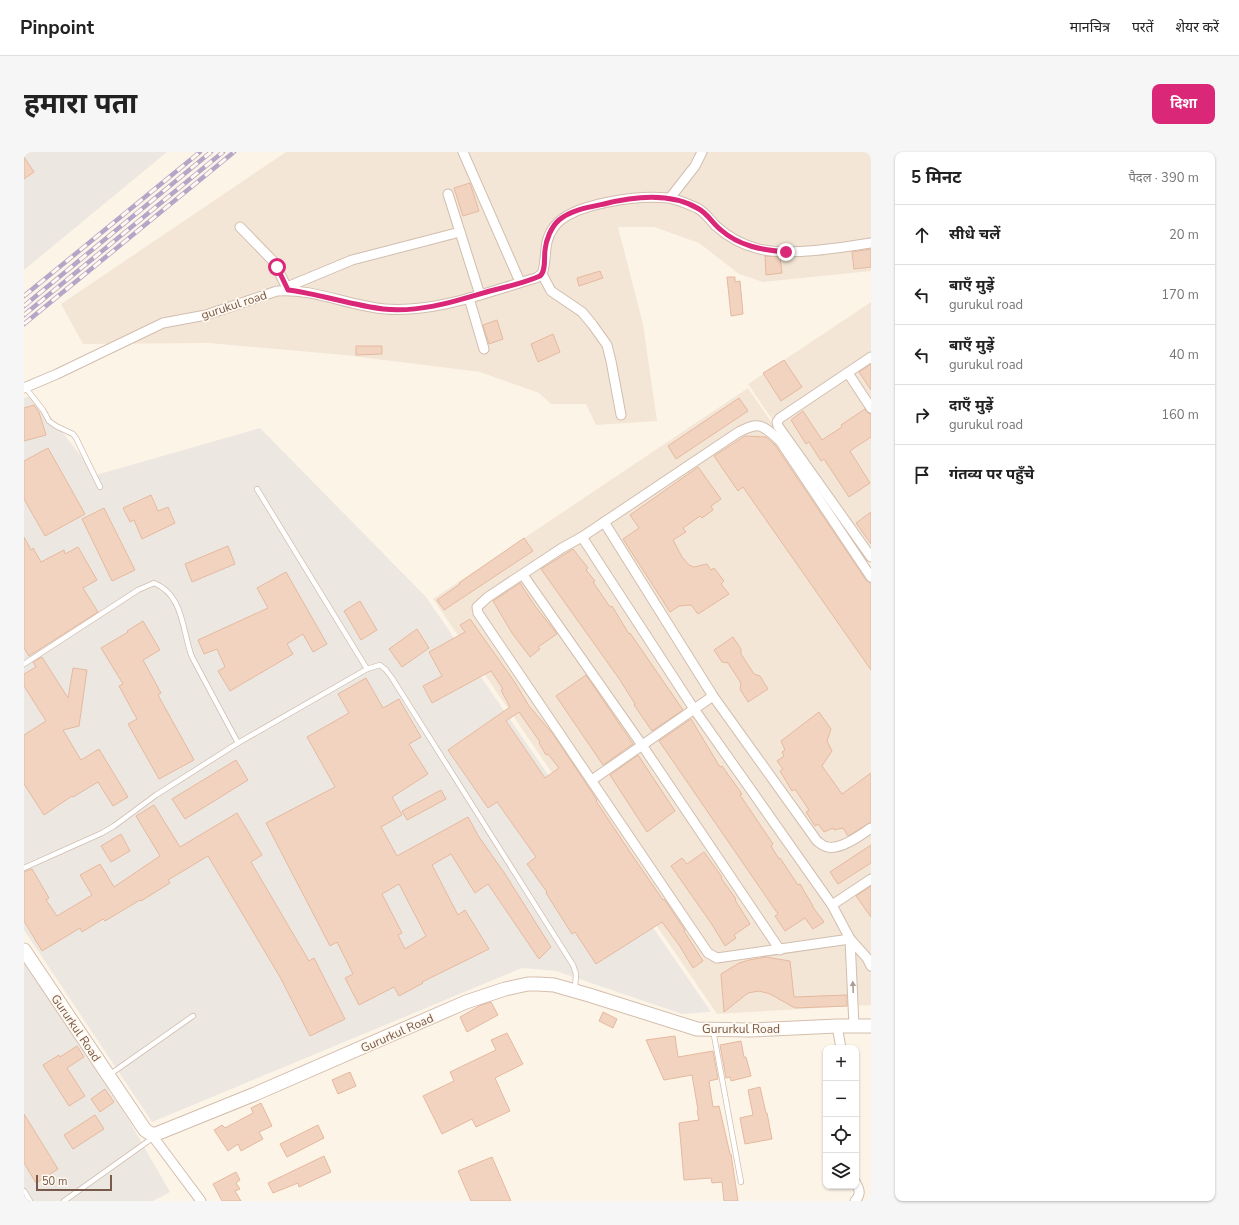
<!DOCTYPE html>
<html lang="hi">
<meta charset="utf-8">
<style>
body{margin:0;font-family:"Nunito Sans","Noto Sans Devanagari",sans-serif;background:#f6f6f6;color:#222}
.controls{position:absolute;right:12px;bottom:12px;display:grid;overflow:hidden;border-radius:8px;box-shadow:0 1px 3px #0004}
.controls button{width:36px;height:36px;display:grid;place-items:center;padding:0;border:0;border-bottom:1px solid #e0e0e0;background:#fff;color:#222;font:20px sans-serif}
.scale{position:absolute;left:12px;bottom:10px;width:76px;box-sizing:border-box;padding-left:4px;border:2px solid #775a4b;border-top:0;font-size:11px;line-height:14px;white-space:nowrap;color:#775a4b;-webkit-text-stroke:3px #fff8ee;paint-order:stroke}
.stop{position:absolute;width:12px;height:12px;margin:-9px;border:3px solid #db2777;border-radius:50%;background:#fff}
.stop.end{background:#db2777;border-color:#fff;box-shadow:0 1px 4px #0008}
.list{margin:0;padding:0;list-style:none}
h2{display:flex;justify-content:space-between;align-items:center;height:52px;margin:0;padding:0 16px;font-size:17px}
h2 small{font-size:13px;font-weight:400;color:#767676}
.list li{display:grid;grid-template-columns:26px 1fr auto;gap:12px;align-items:center;box-sizing:border-box;height:60px;padding:0 16px;border-top:1px solid #e0e0e0}
.list b{display:block;font-size:15px;white-space:nowrap}
.list p{margin:0;font-size:13px;white-space:nowrap;color:#767676}
.list em{font-size:13px;font-style:normal;color:#767676}
.icon{flex:none;width:22px;height:22px;fill:none;stroke:currentColor;stroke-width:2;stroke-linecap:round;stroke-linejoin:round}
.map{position:relative;flex:none;width:847px;height:1049px;overflow:hidden;border-radius:8px}
header{display:flex;align-items:center;gap:24px;box-sizing:border-box;height:56px;padding:0 20px;background:#fff;border-bottom:1px solid #e0e0e0}
header strong{font-size:19px}
nav{display:flex;gap:22px;margin-inline-start:auto;font-size:14px}
.intro{display:flex;align-items:center;justify-content:space-between;box-sizing:border-box;height:96px;padding:0 24px}
h1{margin:0;font-size:28px}
.button{padding:10px 18px;border-radius:8px;background:#db2777;color:#fff;font-size:14px;font-weight:700}
main{display:flex;gap:24px;padding:0 24px}
aside{flex:1;background:#fff;border-radius:8px;box-shadow:0 1px 3px #0004}
.map>svg:first-child{display:block}
.residential{fill:#f4e6d6}
.industrial{fill:#ede7e1}
.building{fill:#f2d3bf;stroke:#e5b99f;fill-rule:evenodd}
.lines{fill:none;stroke-linecap:round;stroke-linejoin:round}
.lane-casing{stroke:#d1beaf;stroke-width:6}
.street-casing{stroke:#d1beaf;stroke-width:11}
.secondary-casing{stroke:#d4bead;stroke-width:15}
.lane{stroke:#fff;stroke-width:4.5}
.street{stroke:#fff;stroke-width:9}
.secondary{stroke:#fff;stroke-width:13}
.rail-casing{stroke:#b7a5c7;stroke-width:4.5}
.rail{stroke:#fff8ee;stroke-width:3;stroke-dasharray:9;stroke-linecap:butt}
.oneway{fill:#ad9c93}
.route{stroke:#db2777;stroke-width:5}
.labels{text-anchor:middle;dominant-baseline:central;stroke-width:3.5;stroke-linejoin:round;paint-order:stroke}
.street-label{font-size:12px;fill:#775a4b;stroke:#fff8ee}
</style>
<header>
<strong>Pinpoint</strong>
<nav><a>मानचित्र</a><a>परतें</a><a>शेयर करें</a></nav>
</header>
<div class="intro"><h1>हमारा पता</h1><a class="button">दिशा</a></div>
<main>
<div class="map">
<svg width="847" height="1049" viewBox="0 0 847 1049">
<rect width="100%" height="100%" fill="#fdf4e8"/>
<g class="residential">
<polygon points="262,0 847,0 847,119 739,130 715,122 675,91 630,75 594,75 619,172 633,269 572,273 562,252 527,252 515,241 456,220 320,203 185,191 59,192 37,152"/>
<polygon points="847,150 847,412 724,232"/>
<polygon points="724,236 847,416 847,853 693,862 409,447"/>
</g>
<g class="industrial">
<polygon points="0,0 143,0 0,118"/>
<polygon points="9,243 72,323 236,276 402,445 687,860 658,862 532,819 498,816 128,970 0,778 0,246"/>
<polygon points="0,809 104,967 146,1040 129,1049 0,1049"/>
</g>
<g class="building">
<polygon points="0,5 10,20 0,27"/>
<polygon points="446,31 455,59 439,64 430,36"/>
<polygon points="847,97 847,115 830,117 828,100"/>
<polygon points="741,104 756,105 758,121 742,123"/>
<polygon points="576,119 579,126 555,134 553,126"/>
<polygon points="703,125 711,125 711,130 716,129 719,162 707,164"/>
<polygon points="473,168 479,187 465,192 459,173"/>
<polygon points="529,182 536,200 514,210 507,192"/>
<polygon points="332,194 358,194 358,202 332,203"/>
<polygon points="760,208 778,235 757,249 739,221"/>
<polygon points="847,212 847,238 835,220"/>
<polygon points="715,246 724,259 652,307 644,294"/>
<polygon points="10,253 15,260 22,283 0,289 0,256"/>
<polygon points="841,257 844,261 847,262 847,285 826,299 846,331 825,345 800,307 797,309 785,290 782,292 767,268 779,259 798,288 818,275 817,273"/>
<polygon points="721,284 742,285 751,293 842,428 847,431 847,518 719,335 714,339 690,304"/>
<polygon points="24,296 61,362 21,384 0,347 0,309"/>
<polygon points="674,315 697,347 687,354 689,358 678,366 676,364 659,376 662,380 649,388 658,405 665,413 670,415 683,412 687,418 690,416 700,429 697,432 705,442 674,462 667,453 655,454 646,460 599,387 615,376 606,363"/>
<polygon points="127,343 134,359 144,355 151,371 118,387 110,368 106,370 99,356"/>
<polygon points="80,356 111,418 88,429 58,367"/>
<polygon points="847,360 847,392 832,371"/>
<polygon points="0,385 7,398 9,396 17,410 40,398 41,402 54,395 73,428 59,436 74,460 5,504 0,496"/>
<polygon points="500,386 509,399 420,458 413,448 436,432 435,431"/>
<polygon points="204,394 211,412 168,430 161,412"/>
<polygon points="549,397 564,416 562,418 571,429 569,430 586,455 588,454 605,482 606,481 659,558 628,579 610,553 611,552 596,528 517,417"/>
<polygon points="262,420 303,492 289,500 279,482 263,492 269,502 206,539 194,519 201,515 193,497 180,502 174,488 244,456 233,436"/>
<polygon points="496,431 511,454 533,482 514,495 516,497 506,505 488,481 469,449"/>
<polygon points="336,449 353,478 337,488 320,459"/>
<path d="M446 467 490 529 505 554 529 582 573 648 572 649 608 703 639 748 640 747 661 778 660 779 679 809 669 816 655 793 638 770 572 812 551 780 548 782 522 741 523 740 503 712 512 705 473 650 464 656 424 598 486 555 477 538 479 537 467 519 408 551 399 534 418 524 405 500 441 480 436 473ZM495 560 516 590 515 591 522 603 524 602 535 616 521 626 482 569Z"/>
<polygon points="119,469 136,498 119,508 137,541 134,543 170,608 135,627 104,572 113,567 95,534 99,532 77,496 104,480 103,479"/>
<polygon points="393,477 405,496 378,515 365,497"/>
<polygon points="709,485 717,497 717,502 730,522 736,524 744,537 724,550 716,537 717,531 704,511 698,510 690,498"/>
<polygon points="18,505 44,546 49,516 63,518 55,574 39,578 57,608 75,597 104,645 89,654 74,630 49,645 48,644 20,663 0,632 0,583 22,569 0,534 0,522 12,515 9,510"/>
<polygon points="562,523 609,592 579,613 532,544"/>
<path d="M342 526 359 556 375 547 397 585 385 592 404 622 368 645 378 663 357 675 373 704 444 665 455 685 481 722 527 795 515 807 464 732 451 741 427 702 408 713 434 763 441 758 465 797 398 830 399 831 375 844 370 835 335 853 321 826 329 822 313 790 306 794 242 671 311 635 283 585 325 561 314 542ZM375 732 402 784 381 797 374 783 378 781 358 742Z"/>
<polygon points="795,560 807,577 803,589 808,599 798,614 818,642 847,621 847,670 824,684 819,676 810,678 809,676 800,680 794,672 791,674 782,660 785,658 771,637 768,639 756,619 759,617 753,609 760,604 758,600 761,598 757,589"/>
<polygon points="667,567 696,615 698,614 718,642 716,643 749,692 747,694 755,707 756,706 774,733 776,732 789,754 788,754 800,770 789,777 781,766 761,779 751,764 754,762 635,589"/>
<polygon points="614,603 651,659 623,680 586,623"/>
<polygon points="212,608 224,628 161,667 148,647"/>
<polygon points="417,638 422,647 383,668 378,659"/>
<polygon points="130,653 156,695 213,661 238,703 227,710 285,809 290,806 321,867 286,884 256,825 184,704 144,728 146,731 117,749 116,748 81,769 79,767 58,780 56,776 18,799 0,769 0,720 8,717 25,746 22,748 33,764 68,743 56,723 76,712 90,735 136,704 112,664"/>
<polygon points="97,682 106,699 87,710 77,694"/>
<polygon points="847,693 847,711 814,732 806,720"/>
<polygon points="680,700 698,725 697,726 712,747 711,748 726,772 710,783 712,786 701,794 687,771 647,714 658,706 663,712"/>
<polygon points="847,734 847,765 832,744"/>
<polygon points="742,805 766,809 770,845 823,843 823,854 771,856 746,842 735,839 724,841 700,860 697,822 715,811 725,808"/>
<polygon points="467,850 474,863 443,880 436,865 457,853"/>
<polygon points="579,860 593,867 589,876 575,869"/>
<polygon points="483,881 499,912 471,926 486,959 452,975 448,967 418,982 399,944 430,929 426,920 472,898 467,888"/>
<polygon points="651,884 654,905 689,899 694,927 685,929 689,955 695,954 706,1002 707,1002 714,1049 700,1049 698,1030 688,1031 687,1026 660,1028 655,971 675,968 673,959 674,958 668,923 640,928 622,888"/>
<polygon points="717,889 720,905 722,905 727,924 707,929 706,925 702,926 696,893"/>
<polygon points="53,894 60,905 43,916 61,944 45,954 19,913 35,903 36,905"/>
<polygon points="326,920 332,934 314,942 308,928"/>
<polygon points="736,935 742,961 743,961 748,987 721,992 716,966 729,963 724,938"/>
<polygon points="81,937 90,950 76,960 67,947"/>
<polygon points="237,951 248,974 235,980 239,987 217,999 214,992 204,999 190,978 198,973 201,976 229,961 227,956"/>
<polygon points="0,962 34,1017 12,1031 0,1011"/>
<polygon points="71,963 80,977 49,997 40,983"/>
<polygon points="294,973 300,986 263,1005 256,992"/>
<polygon points="300,1004 307,1020 275,1035 274,1031 249,1041 244,1031"/>
<polygon points="468,1005 487,1049 447,1049 434,1019"/>
<polygon points="212,1020 216,1028 212,1031 216,1037 211,1039 217,1049 198,1049 189,1032"/>
</g>
<g class="lines">
<defs>
<g id="lane">
<polyline points="1,235 19,258 25,269 32,274 49,282 52,286 76,335"/>
<polyline points="233,337 343,517"/>
<path d="M0 512 114 438 130 431C160 443 158 479 168 505L214 591"/>
<polyline points="0,716 78,681 90,674 132,643 214,591 343,517 356,513 362,518 368,526 549,813 552,822 551,837"/>
<polyline points="689,878 717,1030"/>
<polyline points="85,923 169,864"/>
<polyline points="0,1039 6,1049"/>
<polyline points="40,1049 130,985"/>
</g>
<g id="street">
<polyline points="439,0 496,130"/>
<polyline points="424,42 456,143"/>
<polyline points="646,46 671,14 678,0"/>
<polyline points="216,75 250,110 264,138"/>
<polyline points="518,122 527,139 558,160 568,172 583,193 587,209 597,263"/>
<polyline points="263,135 328,108 436,80"/>
<polyline points="445,146 460,197"/>
<polyline points="847,205 756,266 753,270 754,274 847,405"/>
<polyline points="824,221 847,256"/>
<path d="M0 236 33 222 139 171 182 163 253 139C290 136 324 154 361 157 413 161 463 140 512 126L518 122C524 106 518 91 530 75 547 51 615 43 644 46 653 47 664 52 673 56 681 60 686 68 692 74 705 86 719 93 735 97 765 104 816 96 847 91"/>
<path d="M580 370 689 544 793 689C797 692 800 695 804 695 817 698 837 683 847 676"/>
<polyline points="558,385 670,557 808,753 826,787 843,806 847,814"/>
<polyline points="499,423 618,593 756,798"/>
<polyline points="568,628 689,544"/>
<polyline points="808,753 847,727"/>
<path d="M826 787 693 806 684 801 454 461 453 455 464 445 538 396 558 385 713 281C735 269 738 272 756 289L847 425"/>
<polyline points="826,787 830,874"/>
<polyline points="813,874 817,896"/>
<polyline points="127,982 177,1049"/>
<path d="M831 1049C837 1042 836 1039 832 1031"/>
</g>
<polyline id="secondary" points="0,798 121,978 127,982 132,982 231,942 442,850 481,837 504,832 514,832 530,833 565,843 673,877 727,878 813,874 847,874"/>
</defs>
<use href="#lane" class="lane-casing"/>
<use href="#street" class="street-casing"/>
<use href="#secondary" class="secondary-casing"/>
<use href="#lane" class="lane"/>
<use href="#street" class="street"/>
<use href="#secondary" class="secondary"/>
<defs>
<g id="rail">
<polyline points="0,144 176,0"/>
<polyline points="0,154 187,0"/>
<polyline points="0,163 199,0"/>
<polyline points="0,172 210,0"/>
</g>
</defs>
<use href="#rail" class="rail-casing"/>
<use href="#rail" class="rail"/>
</g>
<defs><path id="oneway-solid" d="M-6-.8H1V-3.2L6.5 0L1 3.2V.8H-6Z"/></defs>
<use class="oneway" href="#oneway-solid" transform="translate(829 835) rotate(-93)"/>
<g class="lines">
<path class="route" d="M253 115 264 138C296 142 327 153 359 157 396 161 432 149 466 139 483 135 500 131 516 124 522 119 520 106 521 98 522 88 527 75 535 68 547 58 565 55 580 52 611 44 647 40 675 57 684 62 689 72 697 78 715 94 738 98 762 100"/>
</g>
<g class="labels">
<g class="street-label">
<text transform="translate(210 153) rotate(-18)">gurukul road</text>
<text transform="translate(52 876) rotate(56)">Gururkul Road</text>
<text x="717" y="877">Gururkul Road</text>
<text transform="translate(373 881) rotate(-24)">Gururkul Road</text>
</g>
</g>
</svg>
<div class="controls">
<button>+</button>
<button>−</button>
<button><svg class="icon" aria-label="locate" viewBox="0 0 24 24"><circle cx="12" cy="12" r="6"/><path d="M12 2v4M12 18v4M2 12h4M18 12h4"/></svg></button>
<button><svg class="icon" aria-label="layers" viewBox="0 0 24 24"><path d="M12 4l9 5-9 5-9-5zM3 14l9 5 9-5"/></svg></button>
</div>
<div class="scale">50 m</div>
<div class="stop" style="left:253px;top:115px"></div>
<div class="stop end" style="left:762px;top:100px"></div>
</div>
<aside>
<h2>5 मिनट<small>पैदल · 390 m</small></h2>
<ul class="list">
<li><svg class="icon" aria-label="ahead" viewBox="0 0 24 24"><path d="M12 20V5M6 11l6-6 6 6"/></svg><div><b>सीधे चलें</b></div><em>20 m</em></li>
<li><svg class="icon" aria-label="left" viewBox="0 0 24 24"><path d="M17 20v-9H6M10 6l-5 5 5 5"/></svg><div><b>बाएँ मुड़ें</b><p>gurukul road</p></div><em>170 m</em></li>
<li><svg class="icon" aria-label="left" viewBox="0 0 24 24"><path d="M17 20v-9H6M10 6l-5 5 5 5"/></svg><div><b>बाएँ मुड़ें</b><p>gurukul road</p></div><em>40 m</em></li>
<li><svg class="icon" aria-label="right" viewBox="0 0 24 24"><path d="M7 20v-9h11M14 6l5 5-5 5"/></svg><div><b>दाएँ मुड़ें</b><p>gurukul road</p></div><em>160 m</em></li>
<li><svg class="icon" aria-label="arrive" viewBox="0 0 24 24"><path d="M6 21V4h12l-3 4 3 4H6"/></svg><div><b>गंतव्य पर पहुँचे</b></div></li>
</ul>
</aside>
</main>
